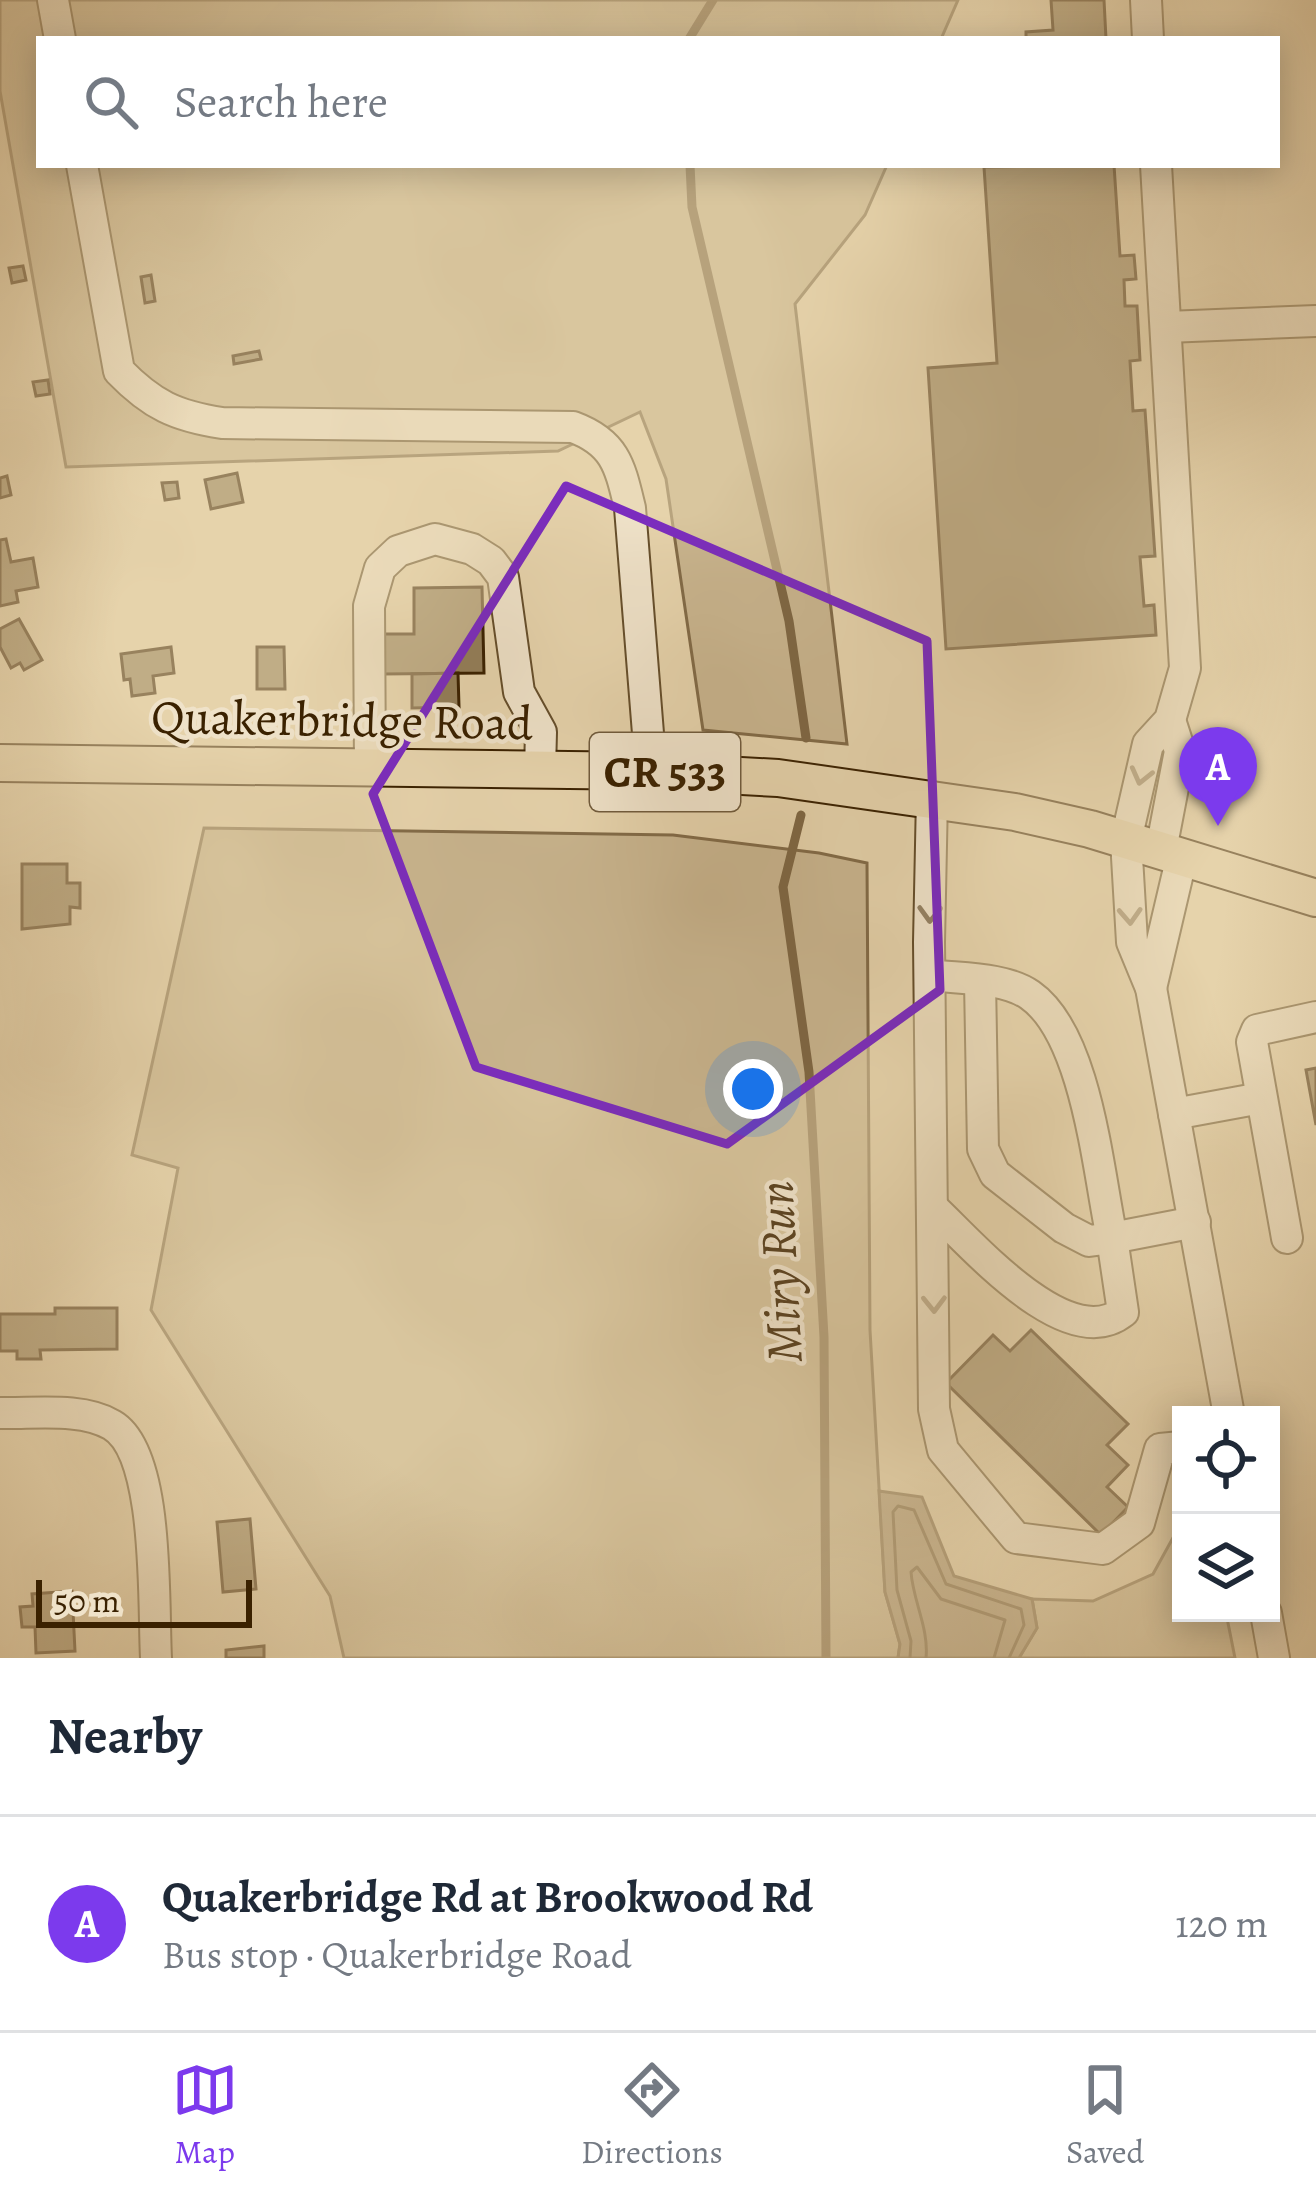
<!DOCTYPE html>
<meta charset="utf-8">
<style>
body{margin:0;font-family:Alegreya,serif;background:#f2f2f3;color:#1f2937}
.controls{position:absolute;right:36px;bottom:36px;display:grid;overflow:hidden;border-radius:0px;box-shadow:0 6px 30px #0003}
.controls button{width:108px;height:108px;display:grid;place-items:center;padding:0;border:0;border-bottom:3px solid #e0e1e3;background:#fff;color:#1f2937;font:60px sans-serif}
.scale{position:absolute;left:36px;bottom:30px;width:216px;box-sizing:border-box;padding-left:12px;border:6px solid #3a2100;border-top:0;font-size:33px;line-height:42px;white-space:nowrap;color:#3a2100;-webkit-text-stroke:9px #efe2c9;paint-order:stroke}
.you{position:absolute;left:753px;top:1089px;width:42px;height:42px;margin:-30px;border:9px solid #fff;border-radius:50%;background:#1a73e8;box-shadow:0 0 0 18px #1a73e833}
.badge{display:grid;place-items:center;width:78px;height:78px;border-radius:50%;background:#7c3aed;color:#fff;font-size:39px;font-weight:700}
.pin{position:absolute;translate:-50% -99px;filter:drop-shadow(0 3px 6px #0008)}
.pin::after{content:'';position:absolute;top:63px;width:42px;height:36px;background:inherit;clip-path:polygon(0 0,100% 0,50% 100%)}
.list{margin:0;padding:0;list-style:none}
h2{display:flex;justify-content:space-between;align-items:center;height:156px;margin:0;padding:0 48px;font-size:51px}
h2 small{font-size:39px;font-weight:400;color:#747a83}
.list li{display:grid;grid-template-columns:78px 1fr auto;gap:36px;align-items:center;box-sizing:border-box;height:216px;padding:0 48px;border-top:3px solid #e0e1e3}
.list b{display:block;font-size:45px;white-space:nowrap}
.list p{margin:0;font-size:39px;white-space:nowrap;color:#747a83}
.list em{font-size:39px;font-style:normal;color:#747a83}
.icon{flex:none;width:66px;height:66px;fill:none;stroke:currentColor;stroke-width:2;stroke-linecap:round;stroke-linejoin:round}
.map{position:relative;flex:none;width:1316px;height:1658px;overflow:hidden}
.search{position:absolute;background:#fff;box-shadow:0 6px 30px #0003;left:36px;right:36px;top:36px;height:132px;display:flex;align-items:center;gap:30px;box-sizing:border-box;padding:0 42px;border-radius:0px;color:#747a83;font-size:45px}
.sheet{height:372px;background:#fff}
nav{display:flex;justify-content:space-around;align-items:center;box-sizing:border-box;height:168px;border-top:3px solid #e0e1e3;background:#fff;font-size:33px;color:#747a83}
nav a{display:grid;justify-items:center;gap:6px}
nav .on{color:#7c3aed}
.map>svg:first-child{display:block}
.green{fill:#c9b58f;stroke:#826b48;stroke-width:3}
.water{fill:#ac9672;stroke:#7e6744;stroke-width:3}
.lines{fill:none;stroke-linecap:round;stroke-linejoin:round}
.shore{stroke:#735c39;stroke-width:3}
.stream{stroke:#7e6744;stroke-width:9}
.building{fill:#937e59;stroke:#3a2100;stroke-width:3}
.minor-casing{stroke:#654e2b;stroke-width:34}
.major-casing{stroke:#3a2100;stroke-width:40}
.minor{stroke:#efe2c9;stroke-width:30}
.major{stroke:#e6d3ac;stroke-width:36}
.oneway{stroke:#948264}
.marked{fill:none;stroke:#7b2cbf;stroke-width:9;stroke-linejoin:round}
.labels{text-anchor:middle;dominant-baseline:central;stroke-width:9;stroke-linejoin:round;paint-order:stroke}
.shield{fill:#efe2c9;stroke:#705b3c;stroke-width:3}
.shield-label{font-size:45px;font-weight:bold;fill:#3a2100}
.street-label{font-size:48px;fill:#3a2100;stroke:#efe2c9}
.water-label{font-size:51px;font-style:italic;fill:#5c4422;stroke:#efe2c9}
</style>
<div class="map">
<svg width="1316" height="1658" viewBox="0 0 1316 1658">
<rect width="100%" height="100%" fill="#e6d3ac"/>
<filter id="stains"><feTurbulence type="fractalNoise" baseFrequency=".00167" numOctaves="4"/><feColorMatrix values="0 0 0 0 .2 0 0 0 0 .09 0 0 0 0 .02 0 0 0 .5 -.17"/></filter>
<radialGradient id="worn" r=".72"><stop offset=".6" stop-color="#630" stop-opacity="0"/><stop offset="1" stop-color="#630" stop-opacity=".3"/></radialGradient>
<g class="green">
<polygon points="0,0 958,0 941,39 39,39 39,165 887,165 865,215 795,304 847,744 703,730 666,479 640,412 558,451 66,467 0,91"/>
<polygon points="204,828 673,835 819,853 867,863 870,1330 885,1592 900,1644 898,1658 344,1658 330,1596 151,1310 178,1168 132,1155"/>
<polygon points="1180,1525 1181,1613 1226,1613 1235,1658 1019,1658 1037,1628 1032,1599 1093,1601 1153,1574"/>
</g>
<polygon class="water" points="879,1491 922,1497 954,1576 1032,1599 1037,1628 1019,1658 898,1658 900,1644 885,1592"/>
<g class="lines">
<g class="shore">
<polyline points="910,1658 911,1641 897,1590 893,1512 898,1506 914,1510 946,1584 1021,1609 1024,1625 1009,1658"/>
<path d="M926 1658C929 1628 913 1601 911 1572L917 1567 941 1599 1005 1620 994 1658"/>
</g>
<g class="stream">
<polyline points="689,39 713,0"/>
<polyline points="690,165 692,207 789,621 806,738"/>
<polyline points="801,815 783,887 809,1072 824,1337 826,1658"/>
</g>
</g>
<g class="building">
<polygon points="1051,0 1104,0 1106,39 1026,39 1026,32 1053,30"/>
<polygon points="1114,165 1120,256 1134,255 1136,279 1124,280 1125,306 1137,306 1140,360 1130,361 1133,411 1145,410 1155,556 1140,557 1144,606 1154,605 1156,635 946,649 928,368 997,363 984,167"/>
<polygon points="23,266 26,280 12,283 9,268"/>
<polygon points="151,275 155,301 145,303 141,277"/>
<polygon points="259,351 261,359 234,364 233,356"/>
<polygon points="48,380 50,394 36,396 33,382"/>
<polygon points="237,473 243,502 211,509 205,480"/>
<polygon points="7,476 11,495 0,498 0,478"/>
<polygon points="177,482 179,498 165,500 162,483"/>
<polygon points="6,539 11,562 33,558 38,587 16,591 18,602 0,606 0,540"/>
<polygon points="482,587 484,673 384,674 383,634 414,634 414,588"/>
<polygon points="19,619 42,660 24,670 20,663 11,668 0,647 0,629"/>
<polygon points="171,647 174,673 153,676 155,693 132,696 130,679 124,680 121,654"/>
<polygon points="257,647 284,647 285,689 257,689"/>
<polygon points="458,673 459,707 412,708 412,674"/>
<polygon points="22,864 67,864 67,883 80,883 80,908 70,907 70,924 22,929"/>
<polygon points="1316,1068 1316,1125 1306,1070"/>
<polygon points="55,1308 117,1308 117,1349 40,1350 41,1359 17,1359 17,1351 0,1351 0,1314 55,1314"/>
<polygon points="1031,1330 1128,1424 1107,1445 1128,1465 1107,1487 1128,1507 1101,1535 946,1383 993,1335 1010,1351"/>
<polygon points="250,1519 256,1589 223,1592 217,1522"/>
<polygon points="72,1591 75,1651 36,1653 35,1627 22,1627 20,1607 33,1606 32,1594"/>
<polygon points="264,1646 264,1658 226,1658 226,1650"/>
</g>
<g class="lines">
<defs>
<g id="minor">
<polyline points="53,0 60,39"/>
<polyline points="1146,0 1148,39"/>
<path d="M82 165 119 371C152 405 176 416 222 423L573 427C616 443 620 467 630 508L651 771"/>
<polyline points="1156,165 1185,668 1170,720 1148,744 1126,840 1132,942 1151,988 1229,1415"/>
<polyline points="1167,327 1316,321"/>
<polyline points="370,769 369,606 380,568 398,551 435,539 472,549 491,561 503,577 519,692 541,732 540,770"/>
<polyline points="932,797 929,942 934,1409 943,1450 1016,1538 1103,1549 1139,1523 1160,1449 1181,1447"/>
<polyline points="1161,850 1180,751 1170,720"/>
<path d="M930 975C959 979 1004 977 1030 995 1087 1035 1098 1172 1112 1238L1195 1222"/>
<polyline points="1151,988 1182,856"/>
<polyline points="1174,1114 1261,1098"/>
<path d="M933 1208C971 1243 1067 1356 1123 1312L1112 1238 1089 1241 1064 1228 995 1174 983 1149 980 981"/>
<polyline points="1287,1238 1252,1042 1257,1030 1316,1017"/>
<path d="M0 1413C34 1414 82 1407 112 1425 160 1453 153 1604 156 1658"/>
<polyline points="1266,1613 1274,1658"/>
</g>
<polyline id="major" points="0,763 651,771 778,778 1015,812 1090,829 1316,898"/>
</defs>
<use href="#minor" class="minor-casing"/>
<use href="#major" class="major-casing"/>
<use href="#minor" class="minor"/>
<use href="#major" class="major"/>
</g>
<defs><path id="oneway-chevron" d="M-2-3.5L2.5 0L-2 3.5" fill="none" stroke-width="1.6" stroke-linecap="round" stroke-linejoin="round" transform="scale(3)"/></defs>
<g class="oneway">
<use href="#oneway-chevron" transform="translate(1141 776) rotate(104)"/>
<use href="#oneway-chevron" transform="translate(930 914) rotate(92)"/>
<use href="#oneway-chevron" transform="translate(1130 916) rotate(87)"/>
<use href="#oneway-chevron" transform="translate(934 1304) rotate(89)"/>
</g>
<path d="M0 0H1316V1658H0ZM566 486 927 641 940 990 727 1144 476 1067 373 794Z" fill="#e6d3ac" fill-opacity=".55" fill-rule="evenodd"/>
<path class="marked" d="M566 486 927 641 940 990 727 1144 476 1067 373 794Z"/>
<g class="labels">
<rect class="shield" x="590" y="733" width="150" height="78" rx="9"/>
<g class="shield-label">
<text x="665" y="772">CR 533</text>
</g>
<g class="street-label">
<text transform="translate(342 720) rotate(1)">Quakerbridge Road</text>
</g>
<g class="water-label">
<text transform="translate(780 1272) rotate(-93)">Miry Run</text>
</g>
</g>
<rect width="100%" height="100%" filter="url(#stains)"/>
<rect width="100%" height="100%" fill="url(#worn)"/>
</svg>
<div class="controls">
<button><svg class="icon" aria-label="locate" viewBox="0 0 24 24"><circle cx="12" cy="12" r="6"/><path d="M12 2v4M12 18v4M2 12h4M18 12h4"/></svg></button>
<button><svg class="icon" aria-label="layers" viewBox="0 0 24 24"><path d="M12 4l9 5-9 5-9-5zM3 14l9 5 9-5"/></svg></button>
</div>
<div class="scale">50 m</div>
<div class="you"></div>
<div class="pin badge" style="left:1218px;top:826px">A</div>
<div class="search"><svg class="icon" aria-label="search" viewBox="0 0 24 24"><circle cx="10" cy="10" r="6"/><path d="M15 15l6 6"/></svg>Search here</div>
</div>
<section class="sheet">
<h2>Nearby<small></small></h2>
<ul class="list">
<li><span class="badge">A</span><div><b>Quakerbridge Rd at Brookwood Rd</b><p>Bus stop · Quakerbridge Road</p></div><em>120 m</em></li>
</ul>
</section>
<nav>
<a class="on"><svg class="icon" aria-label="map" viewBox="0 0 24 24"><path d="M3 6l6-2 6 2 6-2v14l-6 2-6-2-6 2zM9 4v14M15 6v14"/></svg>Map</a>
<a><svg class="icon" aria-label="directions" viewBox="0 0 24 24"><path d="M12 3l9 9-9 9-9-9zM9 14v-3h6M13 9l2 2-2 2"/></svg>Directions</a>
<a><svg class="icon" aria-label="saved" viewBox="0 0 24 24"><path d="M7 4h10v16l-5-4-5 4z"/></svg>Saved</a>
</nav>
